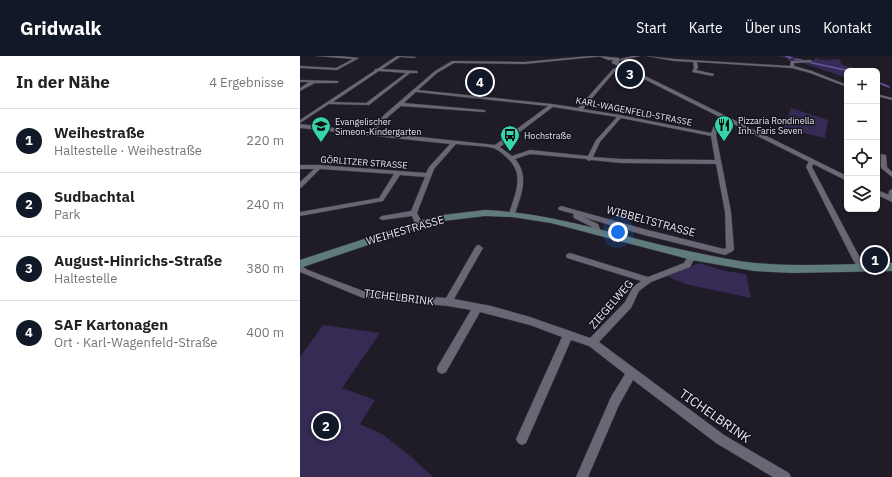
<!DOCTYPE html>
<html lang="de">
<meta charset="utf-8">
<style>
body{margin:0;font-family:"IBM Plex Sans",sans-serif;background:#f6f6f6;color:#222}
.controls{position:absolute;right:12px;top:12px;display:grid;overflow:hidden;border-radius:6px;box-shadow:0 1px 3px #0004}
.controls button{width:36px;height:36px;display:grid;place-items:center;padding:0;border:0;border-bottom:1px solid #e0e0e0;background:#fff;color:#222;font:20px sans-serif}
.you{position:absolute;left:318px;top:176px;width:14px;height:14px;margin:-10px;border:3px solid #fff;border-radius:50%;background:#1a73e8;box-shadow:0 0 0 6px #1a73e833}
.badge{display:grid;place-items:center;width:26px;height:26px;border-radius:50%;background:#111827;color:#fff;font-size:13px;font-weight:700}
.pin{position:absolute;translate:-50% -50%;border:2px solid #fff;box-shadow:0 1px 4px #0006}
.list{margin:0;padding:0;list-style:none}
h2{display:flex;justify-content:space-between;align-items:center;height:52px;margin:0;padding:0 16px;font-size:17px}
h2 small{font-size:13px;font-weight:400;color:#767676}
.list li{display:grid;grid-template-columns:26px 1fr auto;gap:12px;align-items:center;box-sizing:border-box;height:64px;padding:0 16px;border-top:1px solid #e0e0e0}
.list b{display:block;font-size:15px;white-space:nowrap}
.list p{margin:0;font-size:13px;white-space:nowrap;color:#767676}
.list em{font-size:13px;font-style:normal;color:#767676}
.icon{flex:none;width:22px;height:22px;fill:none;stroke:currentColor;stroke-width:2;stroke-linecap:round;stroke-linejoin:round}
.map{position:relative;flex:none;width:592px;height:421px;overflow:hidden}
header{display:flex;align-items:center;gap:24px;box-sizing:border-box;height:56px;padding:0 20px;background:#111827;color:#fff}
header strong{font-size:19px}
nav{display:flex;gap:22px;margin-inline-start:auto;font-size:14px}
main{display:flex}
aside{flex:1;background:#fff}
.map>svg:first-child{display:block}
.green{fill:#352b54}
.lines{fill:none;stroke-linecap:round;stroke-linejoin:round}
.stream{stroke:#6a56a1;stroke-width:1.5}
.minor-casing{stroke:#3a3841;stroke-width:1}
.tertiary-casing{stroke:#3a3841;stroke-width:1}
.secondary-casing{stroke:#3a3841;stroke-width:1}
.minor{fill:#696774;fill-rule:evenodd}
.tertiary{fill:#696774;fill-rule:evenodd}
.secondary{fill:#5f7b7b;fill-rule:evenodd}
.labels{text-anchor:middle;dominant-baseline:central;stroke-width:3;stroke-linejoin:round;paint-order:stroke}
.far-street-label{font-size:9px;fill:#e6e5ed;stroke:#15131e}
.far-poi-label{font-size:9px;fill:#e6e5ed;stroke:#15131e;text-anchor:start}
.street-label{font-size:11px;fill:#e6e5ed;stroke:#15131e}
.near-street-label{font-size:13px;fill:#e6e5ed;stroke:#15131e}
</style>
<header>
<strong>Gridwalk</strong>
<nav><a>Start</a><a>Karte</a><a>Über uns</a><a>Kontakt</a></nav>
</header>
<main>
<aside>
<h2>In der Nähe<small>4 Ergebnisse</small></h2>
<ul class="list">
<li><span class="badge">1</span><div><b>Weihestraße</b><p>Haltestelle · Weihestraße</p></div><em>220 m</em></li>
<li><span class="badge">2</span><div><b>Sudbachtal</b><p>Park</p></div><em>240 m</em></li>
<li><span class="badge">3</span><div><b>August-Hinrichs-Straße</b><p>Haltestelle</p></div><em>380 m</em></li>
<li><span class="badge">4</span><div><b>SAF Kartonagen</b><p>Ort · Karl-Wagenfeld-Straße</p></div><em>400 m</em></li>
</ul>
</aside>
<div class="map">
<svg width="592" height="421" viewBox="0 0 592 421">
<rect width="100%" height="100%" fill="#1f1c28"/>
<g class="green">
<polygon points="477,0 493,0 497,5 512,5 516,2 523,4 539,3 542,9 568,15 547,15 547,22 497,5 489,5 486,2"/>
<polygon points="491,52 528,64 525,82 504,77 502,79 483,74"/>
<polygon points="399,207 425,215 446,218 451,242 385,228 367,220"/>
<polygon points="23,269 80,277 42,332 75,344 60,368 82,378 109,399 133,421 0,421 0,301"/>
</g>
<g class="lines">
<g class="stream">
<polyline points="486,0 491,2"/>
<polyline points="495,3 502,4"/>
<polyline points="508,6 550,15"/>
<polyline points="577,26 589,31"/>
</g>
<defs>
<g id="minor">
<polygon points="16,0 39,0 59,2 37,14 0,12 0,10 36,12 53,3"/>
<path d="M97 0 116 1 114 2 100 1 82 13 117 15 118 17H110L69 49 29 48 0 67V64L74 15 75 13H77ZM79 15 106 17 66 47 33 46Z"/>
<path d="M290 0H304L224 8 154 7 137 17 118 34 252 48 278 52 313 13 321 9 322 11 315 15 283 53 320 59 411 77 415 67 420 61H424V62L419 67 416 79 431 156 434 193 433 195 425 199 344 179 283 161 298 168 301 176 297 179 294 178 292 171 274 162 273 160 274 158 259 154 258 152 261 150 344 173 424 193 426 192 425 156 416 108 321 107 291 104 289 105 286 103 230 98 215 103C230 120 221 139 215 158L212 160 209 158C215 137 226 118 206 101 203 98 197 93 193 92 181 89 168 90 156 88L134 113 117 157 123 168 122 170H116L112 160 82 164 79 162 82 160 111 155 125 121 100 119 83 145 0 160V156L79 142 94 118 20 113 2 131 0 132V126L14 113H0V109H19L126 117 129 111 150 88 0 72V68L69 76 85 58 135 15 152 5 224 6ZM116 36 248 50 195 89 74 76 89 60 101 50 184 56 186 55 184 54 104 47ZM253 51 317 61 296 84 288 100 230 94 212 100 200 91ZM321 62 411 80 415 104 321 103 293 101 300 86Z"/>
<polygon points="333,0 340,0 318,5 316,4"/>
<polygon points="347,0 374,3 490,10 491,5 511,4 512,6 494,7 494,10 512,15 547,29 547,31 510,17 492,12 397,6 398,12 396,14 414,18 413,20 392,16 394,12 393,6 374,5"/>
<polygon points="0,24 37,25 39,26 37,27 15,27 0,35 0,32 9,26 0,26"/>
<polygon points="577,38 592,42 592,44 577,40"/>
<polygon points="581,98 586,99 587,111 592,116 592,121 581,112"/>
<polygon points="511,104 514,106 512,111 559,200 567,212 566,214 560,214 553,204 506,111 509,105"/>
<polygon points="592,133 592,144 591,144 588,142 589,135"/>
<polygon points="179,189 183,192 154,243 191,250 230,261 290,282 325,246 333,231 341,225 267,202 266,200 267,198 270,197 348,221 384,207 389,198 395,198 396,200 390,211 351,226 339,235 331,252 299,286 424,379 489,417 491,421 473,421 416,387 333,324 319,349 288,421 276,421 311,341 325,318 289,290 271,284 226,387 222,389 218,387 216,383 262,281 230,269 180,256 146,316 142,318 138,316 137,313 138,310 171,254 148,250 63,242 0,216 0,209 8,214 63,235 146,242 176,190"/>
</g>
<g id="tertiary">
<polygon points="299,0 319,2 319,7 547,120 547,125 312,7 312,5 315,4 308,4"/>
<polygon points="577,134 592,140 592,146 577,139"/>
</g>
<path id="secondary" d="M185 154C257 157 323 182 393 196 413 200 435 205 455 207 501 211 547 208 592 207V215L492 217 454 215 392 204 251 167 212 161 185 160 143 165 121 171 0 212V204L119 165 143 159Z"/>
</defs>
<use href="#minor" class="minor-casing"/>
<use href="#tertiary" class="tertiary-casing"/>
<use href="#secondary" class="secondary-casing"/>
<use href="#minor" class="minor"/>
<use href="#tertiary" class="tertiary"/>
<use href="#secondary" class="secondary"/>
</g>
<defs>
<symbol id="restaurant-pin" viewBox="-11 -11 22 30"><path d="M0 17L-7.5 6A9.5 9.5 0 1 1 7.5 6Z" fill="#36d4a7" stroke="#15131e"/><path d="M-5-6h1v4h1v-4h1v4h1v-4h1v5L-1.5 .5V6h-2V.5L-5-1ZM5-6V6H3V1.5H1.5Q1.5-4 5-6Z" fill="#111"/></symbol>
<symbol id="school-pin" viewBox="-11 -11 22 30"><path d="M0 17L-7.5 6A9.5 9.5 0 1 1 7.5 6Z" fill="#36d4a7" stroke="#15131e"/><path d="M0-5L7-2L0 1L-7-2ZM-4 1L0 2.5L4 1V4Q0 6-4 4Z" fill="#111"/></symbol>
<symbol id="bus-pin" viewBox="-11 -11 22 30"><path d="M0 17L-7.5 6A9.5 9.5 0 1 1 7.5 6Z" fill="#36d4a7" stroke="#15131e"/><path d="M-5-6H5V4H4V6H2V4H-2V6H-4V4H-5ZM-3.5-4V0h7V-4ZM-3.5 1.2v1.5H-2V1.2ZM2 1.2v1.5H3.5V1.2Z" fill="#111"/></symbol>
</defs>
<g fill-rule="evenodd">
<use href="#restaurant-pin" x="413" y="58" width="22" height="30"/>
<use href="#school-pin" x="10" y="59" width="22" height="30"/>
<use href="#bus-pin" x="199" y="68" width="22" height="30"/>
</g>
<g class="labels">
<g class="far-street-label">
<text transform="translate(334 55) rotate(11)">KARL-WAGENFELD-STRASSE</text>
<text transform="translate(64 106) rotate(4)">GÖRLITZER STRASSE</text>
</g>
<g class="far-poi-label">
<text x="438" y="64">Pizzaria Rondinella<tspan x="438" dy="10">Inh. Faris Seven</tspan></text>
<text x="35" y="65">Evangelischer<tspan x="35" dy="10">Simeon-Kindergarten</tspan></text>
<text x="224" y="79">Hochstraße</text>
</g>
<g class="street-label">
<text transform="translate(351 165) rotate(15)">WIBBELTSTRASSE</text>
<text transform="translate(105 174) rotate(-16)">WEIHESTRASSE</text>
<text transform="translate(99 241) rotate(7)">TICHELBRINK</text>
<text transform="translate(311 248) rotate(-49)">ZIEGELWEG</text>
</g>
<g class="near-street-label">
<text transform="translate(415 360) rotate(35)">TICHELBRINK</text>
</g>
</g>
</svg>
<div class="controls">
<button>+</button>
<button>−</button>
<button><svg class="icon" aria-label="locate" viewBox="0 0 24 24"><circle cx="12" cy="12" r="6"/><path d="M12 2v4M12 18v4M2 12h4M18 12h4"/></svg></button>
<button><svg class="icon" aria-label="layers" viewBox="0 0 24 24"><path d="M12 4l9 5-9 5-9-5zM3 14l9 5 9-5"/></svg></button>
</div>
<div class="you"></div>
<div class="pin badge" style="left:575px;top:204px">1</div>
<div class="pin badge" style="left:26px;top:370px">2</div>
<div class="pin badge" style="left:330px;top:18px">3</div>
<div class="pin badge" style="left:180px;top:26px">4</div>
</div>
</main>
